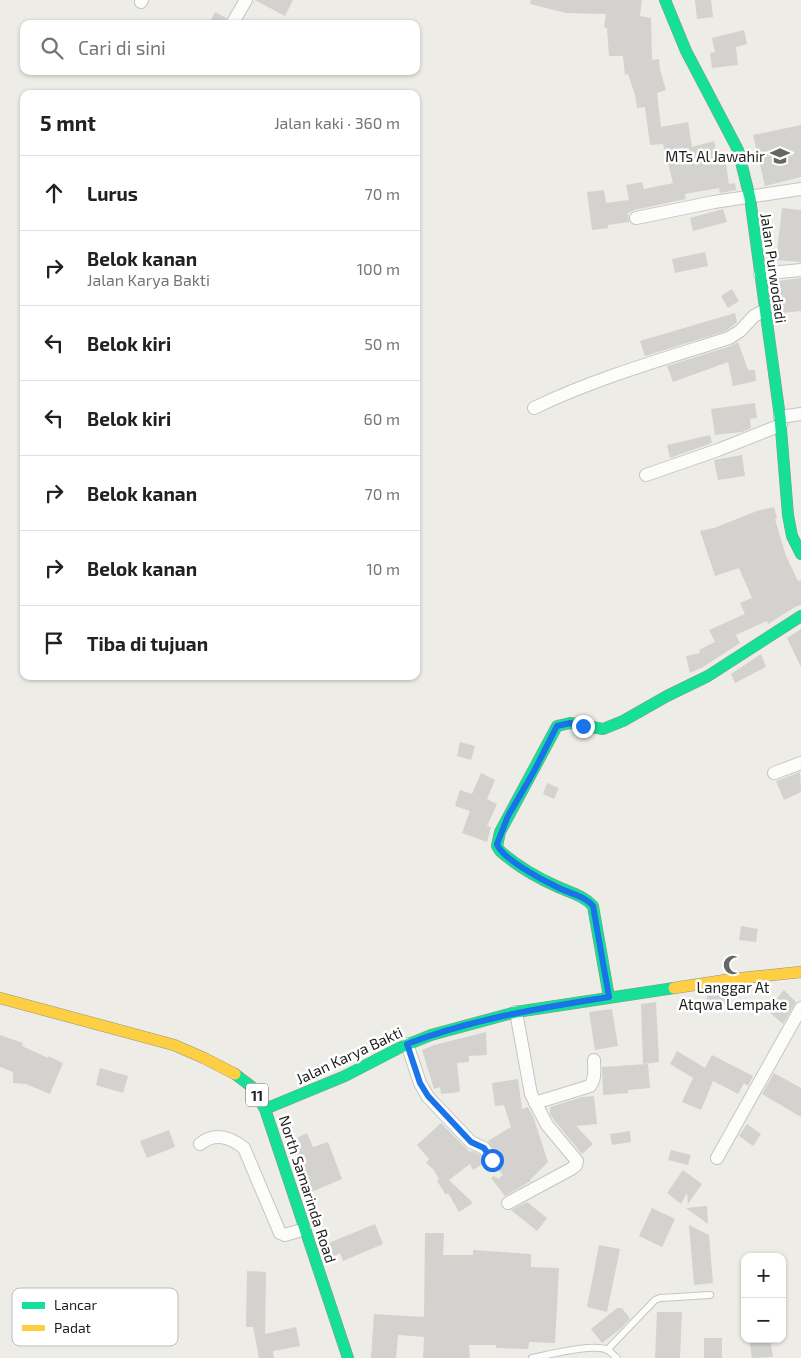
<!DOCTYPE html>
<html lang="id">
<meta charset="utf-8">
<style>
body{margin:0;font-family:"Exo 2",sans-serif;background:#f6f6f6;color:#202124}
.controls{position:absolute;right:15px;bottom:15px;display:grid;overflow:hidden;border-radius:10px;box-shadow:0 1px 4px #0004}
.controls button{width:45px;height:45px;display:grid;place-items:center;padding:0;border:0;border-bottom:1px solid #e0e0e0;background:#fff;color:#202124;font:25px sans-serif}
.stop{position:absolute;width:15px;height:15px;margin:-11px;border:4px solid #1a73e8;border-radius:50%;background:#fff}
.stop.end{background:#1a73e8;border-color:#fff;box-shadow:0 1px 5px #0008}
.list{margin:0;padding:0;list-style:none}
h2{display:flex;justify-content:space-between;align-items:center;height:65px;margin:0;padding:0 20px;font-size:21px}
h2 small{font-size:16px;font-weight:400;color:#757577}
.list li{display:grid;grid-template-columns:32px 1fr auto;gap:15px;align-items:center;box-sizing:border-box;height:75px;padding:0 20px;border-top:1px solid #e0e0e0}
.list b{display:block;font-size:19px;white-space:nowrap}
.list p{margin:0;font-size:16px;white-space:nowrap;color:#757577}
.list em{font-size:16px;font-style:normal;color:#757577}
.icon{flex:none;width:28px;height:28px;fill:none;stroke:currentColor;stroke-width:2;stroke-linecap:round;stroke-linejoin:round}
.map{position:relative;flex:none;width:801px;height:1358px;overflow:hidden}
.search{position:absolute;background:#fff;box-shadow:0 1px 4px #0004;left:20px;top:20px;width:400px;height:55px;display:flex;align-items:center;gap:12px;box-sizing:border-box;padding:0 18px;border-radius:10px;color:#757577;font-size:19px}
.panel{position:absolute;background:#fff;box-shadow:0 1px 4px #0004;left:20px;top:90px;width:400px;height:590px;border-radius:10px}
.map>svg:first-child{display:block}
.building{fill:#d3d2ce}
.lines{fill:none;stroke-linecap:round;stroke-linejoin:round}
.lane-casing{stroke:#c5c5c3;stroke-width:8}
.street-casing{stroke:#c5c5c3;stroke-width:14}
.fast-casing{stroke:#92977e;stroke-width:12}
.slow-casing{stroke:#92977e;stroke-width:12}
.lane{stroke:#fcfcfb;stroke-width:6}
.street{stroke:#fcfcfb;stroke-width:12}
.fast{stroke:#16e098;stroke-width:11}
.slow{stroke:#ffcf43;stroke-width:11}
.route{stroke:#1a73e8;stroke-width:6}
.labels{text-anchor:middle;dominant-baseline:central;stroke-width:5;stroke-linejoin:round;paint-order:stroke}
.shield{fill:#fff;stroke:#626262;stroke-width:1}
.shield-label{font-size:14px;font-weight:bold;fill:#1e1e1e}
.poi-label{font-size:15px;fill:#1e1e1e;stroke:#fff;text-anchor:end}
.street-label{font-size:15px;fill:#1e1e1e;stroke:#fff}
.key{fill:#fff;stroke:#bcbcbc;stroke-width:1}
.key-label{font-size:14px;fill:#1e1e1e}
</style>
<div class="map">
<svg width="801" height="1358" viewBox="0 0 801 1358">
<rect width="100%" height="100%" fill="#edece7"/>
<g class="building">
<polygon points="255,0 293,0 285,16"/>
<polygon points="531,0 642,0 640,16 651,18 652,60 659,59 660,70 666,90 657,93 661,127 688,122 692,147 714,141 720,165 726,164 729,184 735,183 736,190 720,193 719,188 685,194 686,199 634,210 628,213 629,222 608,225 608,228 592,230 587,192 604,190 606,203 629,200 626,185 642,182 644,189 673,183 663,144 650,145 645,107 637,108 635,95 628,74 625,75 623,56 609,56 607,28 604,27 606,14 566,13 530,4"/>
<polygon points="695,0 711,0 713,17 697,19"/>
<polygon points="215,12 226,18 224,24 209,24"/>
<polygon points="744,30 747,44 736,47 738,65 712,68 710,53 715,52 712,38"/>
<polygon points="801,125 801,177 765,186 753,135"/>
<polygon points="782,208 801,210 801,262 776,260"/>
<polygon points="723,209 727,222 693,231 690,218"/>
<polygon points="705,252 708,266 675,273 672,259"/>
<polygon points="801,278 801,311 781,313 777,281"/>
<polygon points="732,289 739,301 728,308 721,296"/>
<polygon points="735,313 737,322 726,331 645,356 640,341"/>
<polygon points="738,342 748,370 755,370 756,381 733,386 728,362 673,382 667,366 731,346"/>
<polygon points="755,403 757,418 750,419 751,428 742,432 715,435 711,409"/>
<polygon points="710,435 712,443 670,458 667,445"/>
<polygon points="742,455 745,476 718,480 714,460"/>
<polygon points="774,507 777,518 775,519 786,556 798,581 801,580 801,605 795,607 768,624 767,621 736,635 740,643 703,667 690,673 686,656 700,653 699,650 715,642 709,630 745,614 740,603 752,598 739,568 715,576 700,531 714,528 757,511"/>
<polygon points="801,629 801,667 787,638"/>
<polygon points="761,654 766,667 735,683 731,674"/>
<polygon points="460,742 475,746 471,760 457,756"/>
<polygon points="800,772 801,792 784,800 776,781"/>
<polygon points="481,773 495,780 487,799 497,804 487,826 491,827 487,842 462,833 470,811 455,806 460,790 472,794"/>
<polygon points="547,783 559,788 554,799 543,794"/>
<polygon points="741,926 758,929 756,942 739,940"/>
<polygon points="729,990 730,1004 707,1006 707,994"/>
<polygon points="784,990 796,1002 783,1024 767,1010"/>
<polygon points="656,1002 659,1062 643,1064 641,1004"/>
<polygon points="612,1009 618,1046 595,1050 589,1012"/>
<polygon points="486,1032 487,1055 469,1056 469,1062 457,1063 460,1092 441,1094 440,1087 434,1089 422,1050 434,1045"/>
<polygon points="0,1035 23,1043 22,1046 48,1058 48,1056 63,1063 50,1094 26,1084 13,1083 13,1072 0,1067"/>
<polygon points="677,1051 705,1068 712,1055 753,1076 748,1086 744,1083 738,1094 713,1081 701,1110 682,1102 693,1078 670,1064"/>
<polygon points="648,1064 650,1088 628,1090 628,1093 603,1095 602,1067"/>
<polygon points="100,1068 128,1076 123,1093 96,1085"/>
<polygon points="774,1073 801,1088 801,1117 762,1094"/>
<polygon points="518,1079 522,1109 528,1107 533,1116 548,1162 530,1180 531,1181 505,1196 491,1178 494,1176 498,1179 503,1175 496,1167 499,1163 499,1156 488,1141 511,1127 504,1105 495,1106 492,1083"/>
<polygon points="594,1096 597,1124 576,1126 593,1144 582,1154 554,1120 550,1114 550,1107 582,1097"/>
<polygon points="441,1123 470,1152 472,1151 479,1154 484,1163 473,1170 470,1164 449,1180 473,1203 459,1212 448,1193 446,1195 437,1181 439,1180 434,1170 426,1163 429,1159 417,1145"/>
<polygon points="747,1124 761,1134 753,1146 739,1136"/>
<polygon points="169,1130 175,1147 147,1158 140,1141"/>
<polygon points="630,1131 631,1142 612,1145 610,1134"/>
<polygon points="307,1133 313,1147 328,1142 342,1179 309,1193 305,1183 304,1184 299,1170 301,1170 290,1141"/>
<polygon points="671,1150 691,1155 688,1165 668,1160"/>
<polygon points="683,1170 702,1184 688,1204 687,1193 681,1204 667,1193"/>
<polygon points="527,1202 547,1218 537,1231 511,1210"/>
<polygon points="707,1206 708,1224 686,1208"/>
<polygon points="652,1208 675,1219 662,1247 639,1236"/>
<polygon points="375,1224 383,1244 343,1261 340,1253 329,1259 324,1245"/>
<polygon points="689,1225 709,1235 713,1283 694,1285"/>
<polygon points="425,1233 444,1233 443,1255 473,1255 473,1250 531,1254 531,1267 559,1268 555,1343 529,1342 528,1349 496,1348 496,1345 469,1345 470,1358 423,1358 424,1337 398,1335 396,1358 371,1358 374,1314 424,1317"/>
<polygon points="599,1245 620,1249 607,1312 587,1307"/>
<polygon points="247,1271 266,1272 265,1334 296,1327 300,1346 273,1351 274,1358 259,1358 253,1327 246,1327"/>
<polygon points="617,1308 622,1308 630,1319 619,1330 602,1343 591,1329"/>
<polygon points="657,1312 682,1312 680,1358 655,1358"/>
<rect x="704" y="1338" width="18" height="20"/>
<polygon points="749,1339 770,1339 773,1357 752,1358"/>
</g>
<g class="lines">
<defs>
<g id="lane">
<polyline points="607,1350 655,1300 660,1298 710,1295"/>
<path d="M532 1358C548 1355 593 1343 608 1350 611 1352 614 1356 617 1358"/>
</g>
<g id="street">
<polyline points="141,2 142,0"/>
<polyline points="232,24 246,0"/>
<polyline points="636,218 714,202 801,189"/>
<polyline points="760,274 801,270"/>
<path d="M534 408C596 378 664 359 729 338L740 331 754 316 765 310"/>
<polyline points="780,417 801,414"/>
<polyline points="646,475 718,450 781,425"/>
<polyline points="774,773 801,763"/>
<polyline points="407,1044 420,1083 428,1097 471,1142 484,1148 492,1160"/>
<path d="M535 1103 590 1086C596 1079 594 1069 594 1060"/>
<path d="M200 1144C215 1132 230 1137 244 1148L280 1233 285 1235 305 1229"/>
<polyline points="717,1158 801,1008"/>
<polyline points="508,1203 571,1169 576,1165 577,1161 547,1125 531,1094 516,1012"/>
</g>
<g id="fast">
<polyline points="665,0 686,51 738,150 750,198 780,417 788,515 792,536 801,554"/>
<path d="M609 997 593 906C583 895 569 892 556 886 536 877 516 865 500 851L497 846 500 832 557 726 570 723 603 729 623 721 667 696 708 676 801 616"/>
<polyline points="235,1074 252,1087 265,1109 348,1358"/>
<polyline points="265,1109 345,1076 399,1048 431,1035 516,1012 674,988"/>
</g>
<g id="slow">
<polyline points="674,988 733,979 801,972"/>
<polyline points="0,998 174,1045 204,1058 235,1074"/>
</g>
</defs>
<use href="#lane" class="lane-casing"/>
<use href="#street" class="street-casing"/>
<use href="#fast" class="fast-casing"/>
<use href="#slow" class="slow-casing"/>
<use href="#lane" class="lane"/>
<use href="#street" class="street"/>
<use href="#fast" class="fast"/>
<use href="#slow" class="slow"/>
</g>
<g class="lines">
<path class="route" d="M492 1160 484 1148 471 1142 428 1096 420 1083 407 1044C472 1019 540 1008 609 997L593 906C585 896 571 894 559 888 544 881 502 859 497 844L508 816 533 773 557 726 570 723 583 726"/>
</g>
<defs>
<symbol id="school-bare" viewBox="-9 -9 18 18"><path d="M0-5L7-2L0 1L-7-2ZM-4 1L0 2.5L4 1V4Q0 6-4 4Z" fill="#666664" stroke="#fff" stroke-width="2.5" paint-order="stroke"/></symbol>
<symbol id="mosque-bare" viewBox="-9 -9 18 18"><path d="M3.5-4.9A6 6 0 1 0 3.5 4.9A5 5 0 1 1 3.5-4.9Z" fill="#666664" stroke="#fff" stroke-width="2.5" paint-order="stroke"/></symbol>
</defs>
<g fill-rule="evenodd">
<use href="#school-bare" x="766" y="142" width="28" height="28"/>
<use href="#mosque-bare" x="719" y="951" width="28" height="28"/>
</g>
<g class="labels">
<rect class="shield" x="246" y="1083.5" width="22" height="23" rx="4"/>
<g class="shield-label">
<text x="257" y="1095">11</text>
</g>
<g class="poi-label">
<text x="765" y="156">MTs Al Jawahir</text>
<text x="733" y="987" text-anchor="middle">Langgar At<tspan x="733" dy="17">Atqwa Lempake</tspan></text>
</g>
<g class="street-label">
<text transform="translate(774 268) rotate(82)">Jalan Purwodadi</text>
<text transform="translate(349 1055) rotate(-25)">Jalan Karya Bakti</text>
<text transform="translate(308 1189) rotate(72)">North Samarinda Road</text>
</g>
</g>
<rect x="12" y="1288" width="166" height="58" rx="8" class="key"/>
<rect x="22" y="1302" width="23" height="7" fill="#16e098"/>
<rect x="22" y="1325" width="23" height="6" fill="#ffcf43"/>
<g class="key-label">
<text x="54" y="1310">Lancar</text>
<text x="54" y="1333">Padat</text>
</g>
</svg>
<div class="controls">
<button>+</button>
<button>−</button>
</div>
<div class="stop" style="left:492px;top:1160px"></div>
<div class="stop end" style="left:583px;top:726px"></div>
<div class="search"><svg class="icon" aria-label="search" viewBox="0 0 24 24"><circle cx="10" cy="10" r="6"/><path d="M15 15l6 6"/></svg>Cari di sini</div>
<section class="panel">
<h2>5 mnt<small>Jalan kaki · 360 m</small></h2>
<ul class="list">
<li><svg class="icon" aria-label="ahead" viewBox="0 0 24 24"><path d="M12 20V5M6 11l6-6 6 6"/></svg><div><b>Lurus</b></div><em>70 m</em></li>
<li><svg class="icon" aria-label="right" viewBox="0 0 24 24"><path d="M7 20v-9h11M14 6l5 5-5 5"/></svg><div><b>Belok kanan</b><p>Jalan Karya Bakti</p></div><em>100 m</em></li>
<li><svg class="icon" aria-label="left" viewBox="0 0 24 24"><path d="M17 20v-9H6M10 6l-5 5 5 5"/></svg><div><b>Belok kiri</b></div><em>50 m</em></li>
<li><svg class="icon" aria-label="left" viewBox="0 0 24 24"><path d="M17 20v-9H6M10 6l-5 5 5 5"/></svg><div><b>Belok kiri</b></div><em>60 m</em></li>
<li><svg class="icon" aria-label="right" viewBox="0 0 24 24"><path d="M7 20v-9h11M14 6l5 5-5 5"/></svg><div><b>Belok kanan</b></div><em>70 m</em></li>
<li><svg class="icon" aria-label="right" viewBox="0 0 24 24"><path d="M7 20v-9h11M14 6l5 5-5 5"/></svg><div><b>Belok kanan</b></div><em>10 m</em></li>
<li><svg class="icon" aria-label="arrive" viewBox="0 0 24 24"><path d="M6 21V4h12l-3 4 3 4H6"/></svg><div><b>Tiba di tujuan</b></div></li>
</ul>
</section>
</div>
